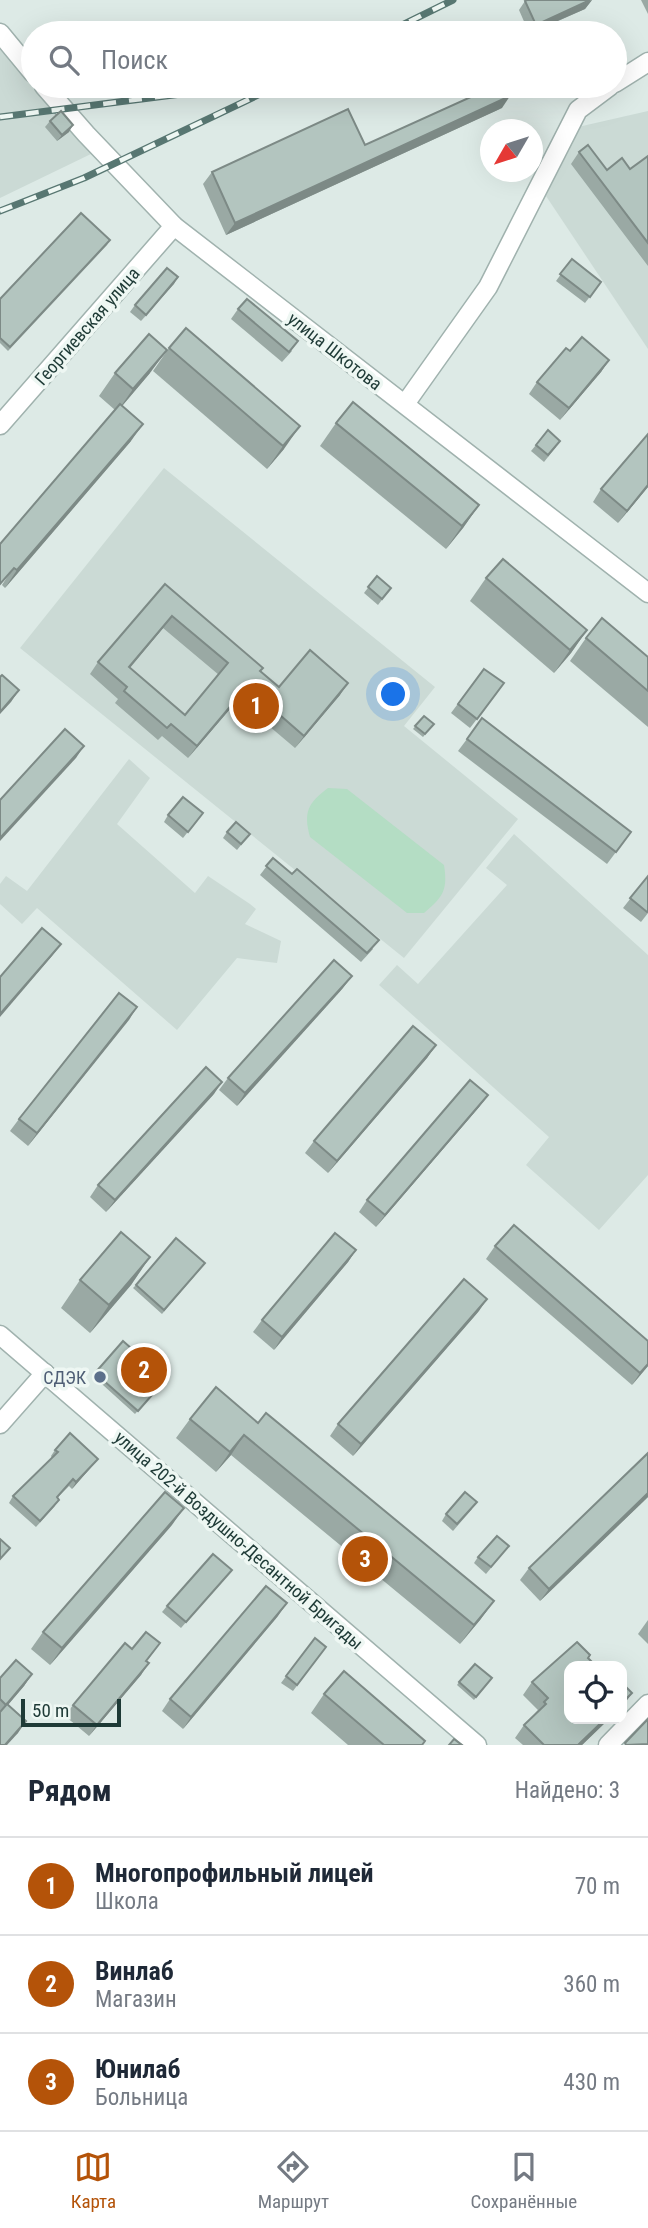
<!DOCTYPE html>
<html lang="ru">
<meta charset="utf-8">
<style>
body{margin:0;font-family:"Roboto Condensed",sans-serif;background:#f2f2f3;color:#1f2937}
.controls{position:absolute;right:21px;bottom:21px;display:grid;overflow:hidden;border-radius:14px;box-shadow:0 7px 28px #0002}
.controls button{width:63px;height:63px;display:grid;place-items:center;padding:0;border:0;border-bottom:2px solid #e0e1e3;background:#fff;color:#1f2937;font:35px sans-serif}
.compass{position:absolute;left:480px;top:119px;width:63px;height:63px;border-radius:50%;background:#fff;box-shadow:0 7px 28px #0002;rotate:231deg}
.scale{position:absolute;left:21px;bottom:18px;width:100px;box-sizing:border-box;padding-left:7px;border:4px solid #1e3a36;border-top:0;font-size:19px;line-height:24px;white-space:nowrap;color:#1e3a36;-webkit-text-stroke:5px #eef7f3;paint-order:stroke}
.you{position:absolute;left:394px;top:695px;width:24px;height:24px;margin:-18px;border:5px solid #fff;border-radius:50%;background:#1a73e8;box-shadow:0 0 0 10px #1a73e833}
.badge{display:grid;place-items:center;width:46px;height:46px;border-radius:50%;background:#b45309;color:#fff;font-size:23px;font-weight:700}
.pin{position:absolute;translate:-50% -50%;border:4px solid #fff;box-shadow:0 2px 7px #0006}
.list{margin:0;padding:0;list-style:none}
h2{display:flex;justify-content:space-between;align-items:center;height:91px;margin:0;padding:0 28px;font-size:30px}
h2 small{font-size:23px;font-weight:400;color:#747a83}
.list li{display:grid;grid-template-columns:46px 1fr auto;gap:21px;align-items:center;box-sizing:border-box;height:98px;padding:0 28px;border-top:2px solid #e0e1e3}
.list b{display:block;font-size:26px;white-space:nowrap}
.list p{margin:0;font-size:23px;white-space:nowrap;color:#747a83}
.list em{font-size:23px;font-style:normal;color:#747a83}
.icon{flex:none;width:38px;height:38px;fill:none;stroke:currentColor;stroke-width:2;stroke-linecap:round;stroke-linejoin:round}
.map{position:relative;flex:none;width:648px;height:1745px;overflow:hidden}
.search{position:absolute;background:#fff;box-shadow:0 7px 28px #0002;left:21px;right:21px;top:21px;height:77px;display:flex;align-items:center;gap:18px;box-sizing:border-box;padding:0 24px;border-radius:38px;color:#747a83;font-size:26px}
.sheet{height:385px;background:#fff}
nav{display:flex;justify-content:space-around;align-items:center;box-sizing:border-box;height:98px;border-top:2px solid #e0e1e3;background:#fff;font-size:19px;color:#747a83}
nav a{display:grid;justify-items:center;gap:4px}
nav .on{color:#b45309}
.map>svg:first-child{display:block}
.built{fill:#cbdad5}
.green{fill:#b4ddc4}
.lines{fill:none;stroke-linecap:round;stroke-linejoin:round}
.minor-casing{stroke:#a0b2ae;stroke-width:21}
.minor{stroke:#fff;stroke-width:18}
.rail-casing{stroke:#587772;stroke-width:7}
.rail{stroke:#eef7f3;stroke-width:4.5;stroke-dasharray:13;stroke-linecap:butt}
.wall{fill:#9aa9a4;fill-rule:evenodd}
.shaded-wall{fill:#7d8a86}
.building{fill:#b3c5bf;stroke:#7d8a86;stroke-width:2;fill-rule:evenodd}
.service-dot{fill:#5c6f8a;stroke:#eef7f3;stroke-width:2.5}
.labels{text-anchor:middle;dominant-baseline:central;stroke-width:7;stroke-linejoin:round;paint-order:stroke}
.street-label{font-size:18px;fill:#1e3a36;stroke:#eef7f3}
.service-label{font-size:18px;fill:#4e5e75;stroke:#eef7f3;text-anchor:end}
</style>
<div class="map">
<svg width="648" height="1745" viewBox="0 0 648 1745">
<rect width="100%" height="100%" fill="#ddeae6"/>
<g class="built">
<polygon points="0,42 33,81 33,86 37,86 93,153 0,198"/>
<polygon points="648,111 648,349 546,196 578,127"/>
<polygon points="164,468 435,687 404,726 518,819 404,958 20,648"/>
<polygon points="129,759 150,778 117,824 195,893 208,876 250,904 256,909 245,924 281,941 277,963 237,958 177,1030 37,908 22,924 0,904 0,884 6,876 27,891"/>
<polygon points="514,834 648,955 648,1175 599,1230 526,1165 549,1137 379,985 397,965 418,984 507,885 486,868"/>
</g>
<path class="green" d="M328 788 347 789 444 865C448 890 443 897 424 913H407L310 837C303 812 308 803 328 788Z"/>
<g class="lines">
<defs>
<g id="minor">
<polyline points="0,33 33,73"/>
<polyline points="615,83 648,62"/>
<polyline points="44,86 86,134 174,226 648,593"/>
<polyline points="405,404 488,287 578,110 610,86"/>
<polyline points="0,425 174,226"/>
<polyline points="0,1335 477,1745"/>
<polyline points="0,1424 45,1373"/>
<polyline points="608,1745 648,1704"/>
</g>
</defs>
<use href="#minor" class="minor-casing"/>
<use href="#minor" class="minor"/>
<defs>
<g id="rail">
<polyline points="386,33 453,0"/>
<polyline points="0,117 189,93 221,86"/>
<polyline points="0,211 84,178 277,86"/>
</g>
</defs>
<use href="#rail" class="rail-casing"/>
<use href="#rail" class="rail"/>
</g>
<g class="wall">
<polygon points="592,0 585,9 531,33 529,33 519,10 525,1"/>
<polygon points="641,0 648,0 648,14"/>
<polygon points="502,108 226,235 203,184 212,172 365,145"/>
<polygon points="50,121 69,132 57,141 45,127"/>
<polygon points="579,152 607,170 630,169 648,156 648,266 571,164"/>
<polygon points="108,244 8,351 0,343 0,299"/>
<polygon points="572,259 601,282 585,303 556,281"/>
<polygon points="178,277 141,321 130,312 135,305"/>
<polygon points="238,309 292,351 282,362 231,319"/>
<polygon points="186,328 284,449 267,469 153,371 169,348"/>
<polygon points="570,351 609,360 601,372 560,420 529,394 537,382"/>
<polygon points="115,373 150,373 122,406 131,441 5,588 2,585 115,410 99,396"/>
<polygon points="336,423 479,505 463,528 446,549 320,446"/>
<polygon points="648,434 648,487 618,523 593,502 601,489"/>
<polygon points="536,445 556,447 544,462 531,451"/>
<polygon points="377,576 391,588 378,605 364,593"/>
<polygon points="486,578 587,630 571,653 554,673 470,601"/>
<path d="M165 584 279 687 340 695 295 748 256 715 259 710 242 695 188 758 162 736 158 740 115 703 118 699 90 674 98 662ZM163 628 219 675 185 715 130 668Z"/>
<polygon points="586,638 648,657 648,727 570,661"/>
<polygon points="484,669 497,693 470,728 451,713"/>
<polygon points="424,716 434,724 423,737 413,729"/>
<polygon points="467,739 622,844 607,864 458,751"/>
<polygon points="203,813 183,838 164,822 168,815"/>
<polygon points="227,832 250,834 237,850 223,838"/>
<polygon points="273,858 373,949 361,962 260,875"/>
<polygon points="648,876 648,913 641,922 623,908"/>
<polygon points="343,988 237,1106 219,1090 228,1078"/>
<polygon points="137,1007 28,1146 10,1131 19,1119"/>
<polygon points="436,1045 427,1058 328,1173 305,1153 314,1141"/>
<polygon points="214,1094 106,1212 90,1197 98,1185"/>
<polygon points="488,1095 479,1107 376,1227 359,1212 367,1200"/>
<polygon points="495,1246 648,1341 648,1366 632,1385 486,1259"/>
<polygon points="356,1250 348,1262 274,1350 253,1332 262,1320"/>
<polygon points="150,1257 131,1285 90,1333 61,1308 80,1280"/>
<polygon points="203,1266 162,1314 133,1288 136,1285"/>
<polygon points="479,1311 353,1456 330,1436 338,1424"/>
<polygon points="95,1373 163,1382 135,1414 93,1376"/>
<polygon points="190,1419 258,1423 494,1601 480,1620 460,1644 231,1455 216,1472 176,1438"/>
<polygon points="55,1450 93,1465 72,1489 69,1486 57,1498 55,1506 36,1527 9,1503 13,1496 52,1458 51,1456"/>
<polygon points="648,1453 648,1497 540,1601 520,1580 529,1568"/>
<polygon points="472,1509 453,1531 442,1521 446,1514"/>
<polygon points="172,1525 50,1665 31,1649 43,1632"/>
<polygon points="509,1546 486,1574 474,1563 478,1557"/>
<polygon points="232,1570 181,1628 162,1612 167,1606"/>
<polygon points="278,1616 183,1729 162,1711 170,1699"/>
<polygon points="648,1620 648,1644 638,1634"/>
<polygon points="315,1638 326,1647 293,1691 281,1683"/>
<polygon points="160,1643 147,1661 141,1675 89,1736 65,1716 73,1705 132,1649"/>
<polygon points="588,1658 569,1719 609,1719 582,1745 523,1745 515,1738 524,1725 538,1710 523,1695 532,1682"/>
<polygon points="32,1674 24,1686 8,1705 18,1733 0,1745 0,1678"/>
<polygon points="492,1678 474,1700 457,1685 459,1682"/>
<polygon points="324,1694 422,1745 348,1745 311,1713"/>
</g>
<g class="shaded-wall">
<polygon points="592,0 585,9 530,33 536,25"/>
<polygon points="510,96 502,108 226,235 235,223"/>
<polygon points="73,125 69,132 57,141 62,135"/>
<polygon points="178,277 174,284 141,321 146,315"/>
<polygon points="167,350 150,373 117,412 133,389"/>
<polygon points="609,360 601,372 560,420 569,408"/>
<polygon points="143,424 131,441 5,588 17,570"/>
<polygon points="300,426 284,449 267,469 283,446"/>
<polygon points="648,485 648,487 618,523 627,511"/>
<polygon points="479,505 463,528 446,549 462,526"/>
<polygon points="172,616 163,628 120,679 129,667"/>
<polygon points="587,630 571,653 554,673 570,650"/>
<polygon points="250,683 242,695 188,758 197,746"/>
<polygon points="348,683 340,695 295,748 304,736"/>
<polygon points="19,690 11,702 0,714 0,712"/>
<polygon points="84,746 76,758 0,841 0,838"/>
<polygon points="61,944 52,956 0,1017 0,1014"/>
<polygon points="352,976 343,988 237,1106 245,1093"/>
<polygon points="137,1007 129,1020 28,1146 37,1133"/>
<polygon points="436,1045 427,1058 328,1173 337,1161"/>
<polygon points="222,1082 214,1094 106,1212 115,1200"/>
<polygon points="488,1095 479,1107 376,1227 385,1215"/>
<polygon points="356,1250 348,1262 274,1350 282,1337"/>
<polygon points="150,1257 131,1285 90,1333 109,1305"/>
<polygon points="487,1299 479,1311 353,1456 361,1444"/>
<polygon points="648,1364 648,1366 632,1385 640,1373"/>
<polygon points="244,1435 231,1455 216,1472 230,1452"/>
<polygon points="98,1459 93,1465 72,1489 76,1482"/>
<polygon points="648,1493 648,1497 540,1601 549,1589"/>
<polygon points="184,1508 172,1525 50,1665 62,1648"/>
<polygon points="494,1601 480,1620 460,1644 474,1625"/>
<polygon points="287,1603 278,1616 183,1729 191,1717"/>
<polygon points="149,1663 141,1675 89,1736 97,1725"/>
<polygon points="32,1674 24,1686 0,1714 6,1705"/>
<polygon points="632,1693 623,1706 622,1707 622,1703"/>
<polygon points="605,1719 609,1719 582,1745 578,1745"/>
<polygon points="26,1721 18,1733 7,1745 5,1745"/>
</g>
<g class="building">
<polygon points="527,0 590,0 536,25 525,1"/>
<polygon points="495,86 505,86 510,96 235,223 212,172 348,109 365,145"/>
<polygon points="61,111 73,125 62,135 50,121"/>
<polygon points="588,145 607,170 622,158 630,169 648,156 648,243 579,152"/>
<polygon points="81,213 110,240 10,347 0,338 0,299"/>
<polygon points="572,259 601,282 590,297 560,274"/>
<polygon points="167,268 178,277 146,315 135,305"/>
<polygon points="247,299 298,341 289,352 238,309"/>
<polygon points="186,328 300,426 283,446 169,348"/>
<polygon points="149,334 167,350 133,389 115,373"/>
<polygon points="582,337 609,360 569,408 537,382 566,348 570,351"/>
<polygon points="353,402 479,505 462,526 336,423"/>
<polygon points="120,404 143,424 17,570 14,568 0,584 0,544"/>
<polygon points="548,430 560,441 548,455 536,445"/>
<polygon points="648,434 648,485 627,511 601,489"/>
<polygon points="503,559 587,630 570,650 486,578"/>
<polygon points="377,576 391,588 382,599 368,587"/>
<path d="M165 584 263 668 260 671 279 687 310 650 348 683 304 736 265 702 268 698 250 683 197 746 171 724 167 728 124 691 127 687 98 662ZM172 616 228 663 185 715 129 667Z"/>
<polygon points="602,618 648,657 648,691 586,638"/>
<polygon points="484,669 504,683 477,719 458,704"/>
<polygon points="2,675 19,690 0,712 0,677"/>
<polygon points="424,716 434,724 425,734 415,726"/>
<polygon points="482,718 631,832 616,852 467,739"/>
<polygon points="65,729 84,746 0,838 0,800"/>
<polygon points="183,797 203,813 188,832 168,815"/>
<polygon points="236,822 250,834 241,844 227,832"/>
<polygon points="273,858 292,874 297,869 379,940 367,953 266,866"/>
<polygon points="648,876 648,911 647,912 630,898"/>
<polygon points="42,928 61,944 0,1014 0,977"/>
<polygon points="334,960 352,976 245,1093 228,1078"/>
<polygon points="119,993 137,1007 37,1133 19,1119"/>
<polygon points="413,1026 436,1045 337,1161 314,1141"/>
<polygon points="206,1067 222,1082 115,1200 98,1185"/>
<polygon points="470,1080 488,1095 385,1215 367,1200"/>
<polygon points="514,1225 648,1341 648,1364 640,1373 495,1246"/>
<polygon points="121,1232 150,1257 109,1305 80,1280"/>
<polygon points="335,1233 356,1250 282,1337 262,1320"/>
<polygon points="176,1238 205,1263 164,1310 136,1285"/>
<polygon points="464,1279 487,1299 361,1444 338,1424"/>
<polygon points="123,1341 166,1379 138,1411 95,1373"/>
<polygon points="216,1387 258,1423 266,1413 494,1601 474,1625 244,1435 230,1452 190,1419"/>
<polygon points="70,1433 98,1459 76,1482 73,1479 57,1497 59,1500 40,1521 13,1496 58,1452 55,1450"/>
<polygon points="648,1453 648,1493 549,1589 529,1568"/>
<polygon points="165,1492 184,1508 62,1648 43,1632"/>
<polygon points="465,1492 477,1502 457,1524 446,1514"/>
<polygon points="497,1536 509,1546 491,1567 478,1557"/>
<polygon points="0,1539 10,1548 0,1559"/>
<polygon points="213,1554 232,1570 186,1622 167,1606"/>
<polygon points="266,1586 287,1603 191,1717 170,1699"/>
<polygon points="146,1632 160,1643 146,1661 149,1663 97,1725 73,1705 125,1643 132,1649"/>
<polygon points="315,1638 326,1647 297,1685 286,1676"/>
<polygon points="577,1642 590,1655 588,1658 596,1666 569,1666 569,1719 605,1719 578,1745 544,1745 524,1725 546,1704 544,1702 548,1698 532,1682"/>
<polygon points="16,1660 32,1674 6,1705 0,1699 0,1678"/>
<polygon points="475,1664 492,1678 476,1697 459,1682"/>
<polygon points="344,1671 425,1741 422,1745 384,1745 324,1694"/>
<polygon points="622,1683 632,1693 622,1703"/>
<polygon points="7,1704 26,1721 5,1745 0,1745 0,1712"/>
<polygon points="648,1719 648,1744 626,1745 625,1743"/>
<polygon points="454,1739 462,1745 449,1745"/>
</g>
<circle class="service-dot" cx="100" cy="1377" r="7"/>
<g class="labels">
<g class="street-label">
<text transform="translate(87 326) rotate(-49)">Георгиевская улица</text>
<text transform="translate(335 351) rotate(38)">улица Шкотова</text>
<text transform="translate(239 1540) rotate(41)">улица 202-й Воздушно-Десантной Бригады</text>
</g>
<g class="service-label">
<text x="86" y="1377">СДЭК</text>
</g>
</g>
</svg>
<div class="controls">
<button><svg class="icon" aria-label="locate" viewBox="0 0 24 24"><circle cx="12" cy="12" r="6"/><path d="M12 2v4M12 18v4M2 12h4M18 12h4"/></svg></button>
</div>
<svg class="compass" viewBox="-18 -18 36 36"><path d="M0-13l5 13h-10z" fill="#e53935"/><path d="M0 13l5-13h-10z" fill="#747a83"/></svg>
<div class="scale">50 m</div>
<div class="you"></div>
<div class="pin badge" style="left:256px;top:706px">1</div>
<div class="pin badge" style="left:144px;top:1370px">2</div>
<div class="pin badge" style="left:365px;top:1559px">3</div>
<div class="search"><svg class="icon" aria-label="search" viewBox="0 0 24 24"><circle cx="10" cy="10" r="6"/><path d="M15 15l6 6"/></svg>Поиск</div>
</div>
<section class="sheet">
<h2>Рядом<small>Найдено: 3</small></h2>
<ul class="list">
<li><span class="badge">1</span><div><b>Многопрофильный лицей</b><p>Школа</p></div><em>70 m</em></li>
<li><span class="badge">2</span><div><b>Винлаб</b><p>Магазин</p></div><em>360 m</em></li>
<li><span class="badge">3</span><div><b>Юнилаб</b><p>Больница</p></div><em>430 m</em></li>
</ul>
</section>
<nav>
<a class="on"><svg class="icon" aria-label="map" viewBox="0 0 24 24"><path d="M3 6l6-2 6 2 6-2v14l-6 2-6-2-6 2zM9 4v14M15 6v14"/></svg>Карта</a>
<a><svg class="icon" aria-label="directions" viewBox="0 0 24 24"><path d="M12 3l9 9-9 9-9-9zM9 14v-3h6M13 9l2 2-2 2"/></svg>Маршрут</a>
<a><svg class="icon" aria-label="saved" viewBox="0 0 24 24"><path d="M7 4h10v16l-5-4-5 4z"/></svg>Сохранённые</a>
</nav>
